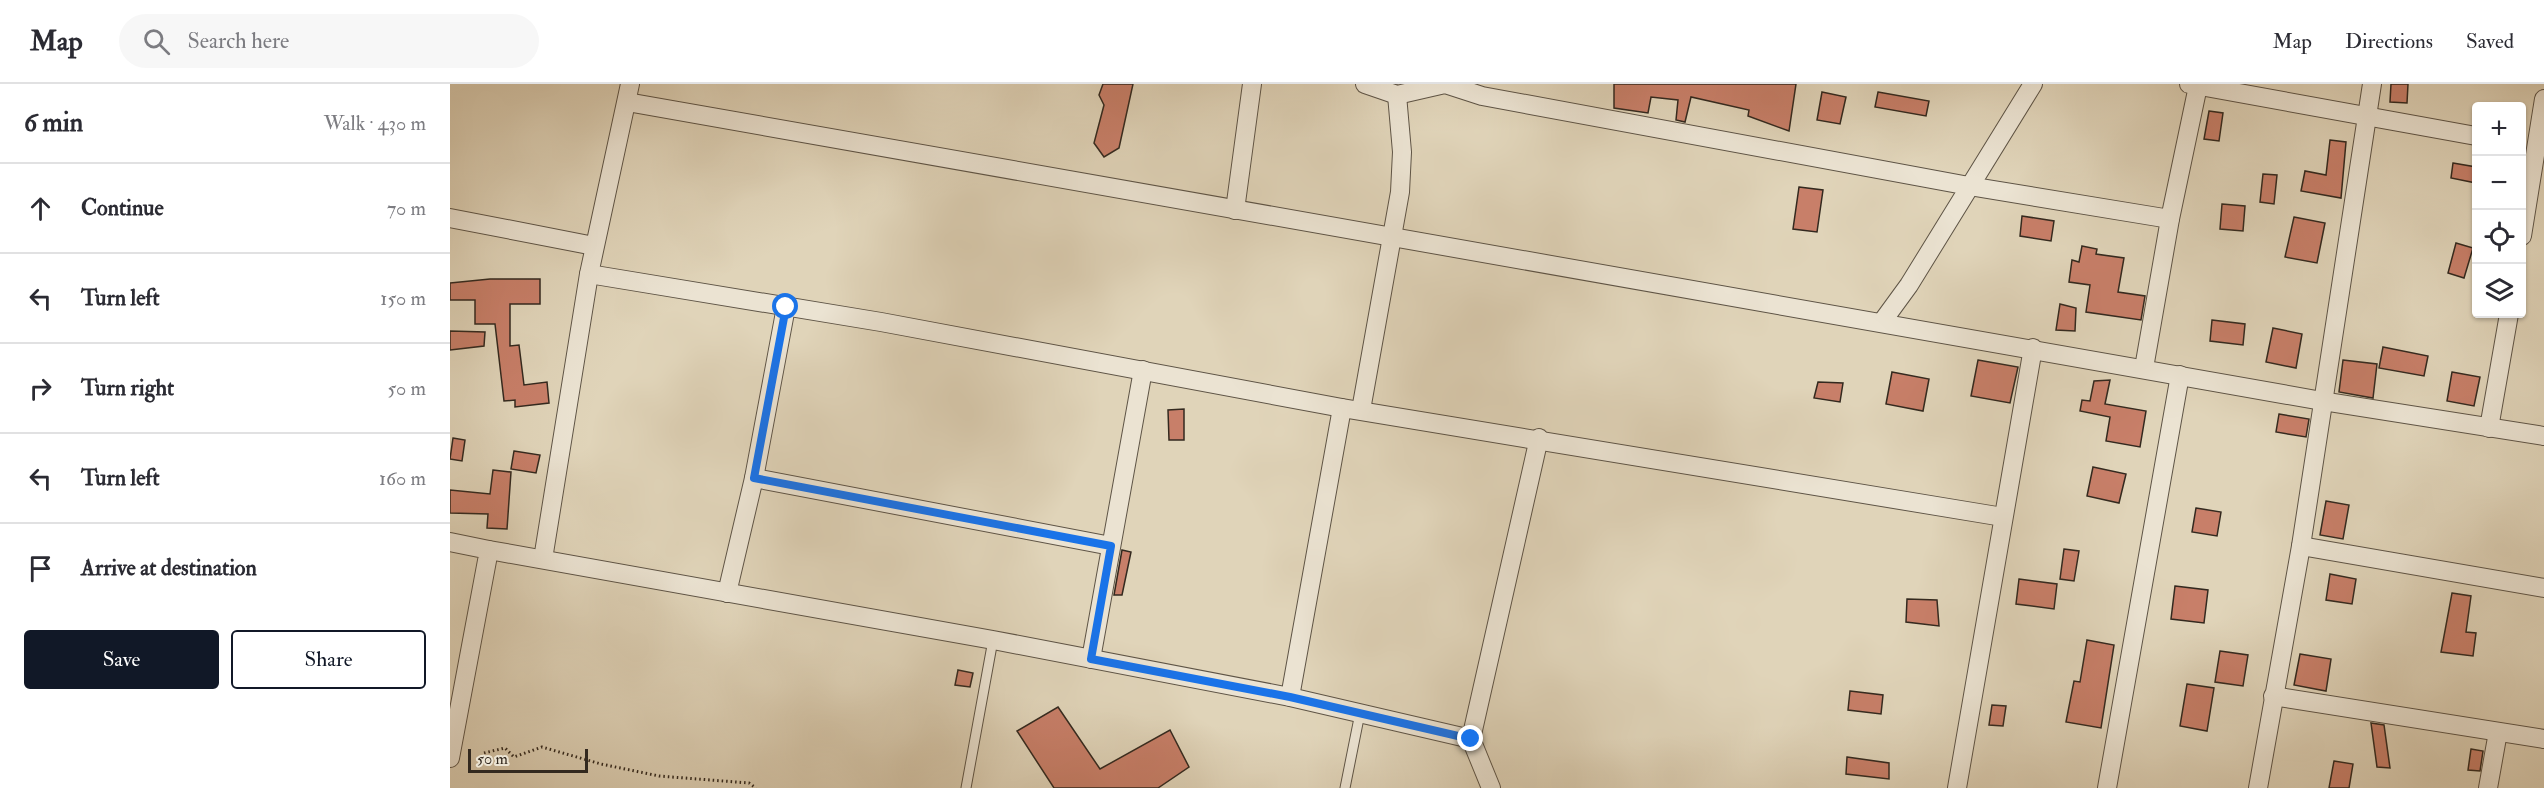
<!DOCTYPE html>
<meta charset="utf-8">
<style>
body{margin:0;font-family:"IM FELL Double Pica",serif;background:#f7f7f7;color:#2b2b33}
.controls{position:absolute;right:18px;top:18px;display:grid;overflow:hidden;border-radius:6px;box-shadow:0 2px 4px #0004}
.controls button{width:54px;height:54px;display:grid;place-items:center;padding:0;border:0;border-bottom:2px solid #e1e1e2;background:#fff;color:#2b2b33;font:30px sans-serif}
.scale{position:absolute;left:18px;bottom:15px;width:120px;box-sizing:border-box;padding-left:6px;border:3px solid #33291f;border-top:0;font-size:16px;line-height:21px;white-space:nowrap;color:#33291f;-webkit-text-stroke:4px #ebe3d2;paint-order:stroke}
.stop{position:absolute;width:18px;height:18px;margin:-14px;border:4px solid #1a73e8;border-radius:50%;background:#fff}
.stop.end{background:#1a73e8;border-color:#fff;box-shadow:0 2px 6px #0008}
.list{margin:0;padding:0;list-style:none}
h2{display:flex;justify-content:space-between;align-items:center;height:78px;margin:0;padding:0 24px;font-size:26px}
h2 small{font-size:20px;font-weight:400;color:#7c7c81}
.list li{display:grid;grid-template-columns:39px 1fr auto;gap:18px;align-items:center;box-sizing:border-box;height:90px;padding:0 24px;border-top:2px solid #e1e1e2}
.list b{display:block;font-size:22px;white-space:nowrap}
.list em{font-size:20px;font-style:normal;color:#7c7c81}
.actions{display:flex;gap:12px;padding:18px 24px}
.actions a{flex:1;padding:14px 0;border:2px solid #111827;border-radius:6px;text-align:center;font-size:21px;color:#111827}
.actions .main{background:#111827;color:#fff}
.icon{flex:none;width:33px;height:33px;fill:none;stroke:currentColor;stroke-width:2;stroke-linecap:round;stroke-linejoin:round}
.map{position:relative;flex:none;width:2094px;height:704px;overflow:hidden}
header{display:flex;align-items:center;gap:36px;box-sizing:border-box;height:84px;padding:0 30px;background:#fff;border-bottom:2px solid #e1e1e2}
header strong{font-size:28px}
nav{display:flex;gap:33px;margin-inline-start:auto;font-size:21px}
.search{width:420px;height:54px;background:#f7f7f7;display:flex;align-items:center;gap:15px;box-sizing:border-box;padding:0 21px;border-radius:33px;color:#7c7c81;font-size:22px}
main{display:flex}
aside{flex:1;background:#fff}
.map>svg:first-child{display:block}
.building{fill:#c87f69;stroke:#33291f;stroke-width:1.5}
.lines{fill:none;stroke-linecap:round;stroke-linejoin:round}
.lane-casing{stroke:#5e5446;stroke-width:11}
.street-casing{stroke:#5e5446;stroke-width:20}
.path{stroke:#33291f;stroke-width:3;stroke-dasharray:1.5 3;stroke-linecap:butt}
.lane{stroke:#ebe3d2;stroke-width:9}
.street{stroke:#ebe3d2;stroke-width:18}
.route{stroke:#1a73e8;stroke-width:8}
</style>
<header>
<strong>Map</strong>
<div class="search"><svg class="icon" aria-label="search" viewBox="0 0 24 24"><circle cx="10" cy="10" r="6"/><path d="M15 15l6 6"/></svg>Search here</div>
<nav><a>Map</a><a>Directions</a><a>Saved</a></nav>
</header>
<main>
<aside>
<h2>6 min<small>Walk · 430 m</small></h2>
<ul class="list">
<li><svg class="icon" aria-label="ahead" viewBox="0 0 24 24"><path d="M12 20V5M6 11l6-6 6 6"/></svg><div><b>Continue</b></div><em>70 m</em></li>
<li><svg class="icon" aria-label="left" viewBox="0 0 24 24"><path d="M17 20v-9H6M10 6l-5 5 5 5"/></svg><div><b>Turn left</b></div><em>150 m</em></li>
<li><svg class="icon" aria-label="right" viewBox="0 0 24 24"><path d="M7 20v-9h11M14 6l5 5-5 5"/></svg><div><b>Turn right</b></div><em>50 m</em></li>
<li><svg class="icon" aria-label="left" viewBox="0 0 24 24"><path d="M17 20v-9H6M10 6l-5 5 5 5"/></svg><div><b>Turn left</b></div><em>160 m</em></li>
<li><svg class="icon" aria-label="arrive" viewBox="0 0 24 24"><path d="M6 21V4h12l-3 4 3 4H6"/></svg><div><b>Arrive at destination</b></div></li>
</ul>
<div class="actions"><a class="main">Save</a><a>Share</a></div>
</aside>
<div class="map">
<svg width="2094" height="704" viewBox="0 0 2094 704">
<rect width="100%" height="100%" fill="#e0d4b9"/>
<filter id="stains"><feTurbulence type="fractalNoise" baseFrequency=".00333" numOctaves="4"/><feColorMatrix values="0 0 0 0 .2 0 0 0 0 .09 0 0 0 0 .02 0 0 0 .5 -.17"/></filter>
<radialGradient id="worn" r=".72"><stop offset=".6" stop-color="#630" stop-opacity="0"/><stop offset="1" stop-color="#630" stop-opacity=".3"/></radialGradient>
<g class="building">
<polygon points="653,0 683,0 669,64 654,73 644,59 654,21 649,11"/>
<polygon points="1164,0 1346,0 1339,47 1298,32 1299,26 1241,13 1235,38 1226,36 1228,16 1201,13 1198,29 1164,24"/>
<polygon points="1941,0 1958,0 1957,19 1940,18"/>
<polygon points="1372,8 1396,13 1390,40 1367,36"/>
<polygon points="1428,8 1479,17 1476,32 1425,23"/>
<polygon points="1759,27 1773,29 1769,57 1754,55"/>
<polygon points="1880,56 1896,58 1891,114 1851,107 1855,87 1876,91"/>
<polygon points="2003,79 2026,83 2026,99 2001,94"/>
<polygon points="1813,90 1827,91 1824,120 1810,118"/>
<polygon points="1349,103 1373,106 1367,148 1343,145"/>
<polygon points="1772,120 1795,122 1793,147 1770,145"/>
<polygon points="1572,132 1604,137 1601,157 1570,152"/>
<polygon points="1844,133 1875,139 1867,179 1835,173"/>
<polygon points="2006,159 2023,164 2014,194 1998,189"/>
<polygon points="1632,162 1647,165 1646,170 1674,174 1668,208 1695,212 1691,236 1636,228 1640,201 1619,198 1622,176 1629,178"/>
<polygon points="40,195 90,195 90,220 60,220 60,262 69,261 74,301 97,298 99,319 65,323 65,316 54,317 45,240 25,240 25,216 0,216 0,199"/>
<polygon points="1610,220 1626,224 1625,247 1606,246"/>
<polygon points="1762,236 1795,240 1793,261 1760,257"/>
<polygon points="1823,244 1852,250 1846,284 1816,278"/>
<polygon points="0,247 35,248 34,262 0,266"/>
<polygon points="1933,263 1978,272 1974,292 1929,284"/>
<polygon points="1528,276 1568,283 1560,319 1521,312"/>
<polygon points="1893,276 1927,280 1923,314 1889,308"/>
<polygon points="1442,288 1479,295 1473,327 1436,320"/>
<polygon points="2002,288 2030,293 2024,322 1997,317"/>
<polygon points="1660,296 1655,320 1696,327 1690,363 1656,357 1660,333 1630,327 1632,316 1640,317 1644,297"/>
<polygon points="1368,298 1393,299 1390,318 1364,314"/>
<polygon points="734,325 734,356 719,356 718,326"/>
<polygon points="1829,330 1859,335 1856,353 1826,348"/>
<polygon points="3,354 15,356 12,377 0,375"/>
<polygon points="64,367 90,371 86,389 61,385"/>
<polygon points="1643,383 1676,390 1669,419 1637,412"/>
<polygon points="43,386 61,388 57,445 37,444 38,430 0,429 0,406 40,410"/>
<polygon points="1876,417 1899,421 1893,455 1870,451"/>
<polygon points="1746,424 1771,428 1767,452 1742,448"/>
<polygon points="1614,465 1629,467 1624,497 1610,495"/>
<polygon points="672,466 681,468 672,511 664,511"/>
<polygon points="1880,490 1906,495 1902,520 1876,516"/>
<polygon points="1569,495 1607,500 1604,525 1566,520"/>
<polygon points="1725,502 1758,506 1754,539 1721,535"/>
<polygon points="2002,509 2021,512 2016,548 2026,549 2023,572 1991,568"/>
<polygon points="1457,515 1487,516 1489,542 1456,538"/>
<polygon points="1637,556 1664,561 1651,644 1616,638 1624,597 1630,598"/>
<polygon points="1770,567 1798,571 1793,602 1765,598"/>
<polygon points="1850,570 1881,575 1876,607 1844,601"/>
<polygon points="508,586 523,589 520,603 505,601"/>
<polygon points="1737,600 1764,604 1757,647 1730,642"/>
<polygon points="1400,607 1433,611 1431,630 1398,626"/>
<polygon points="1542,621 1556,622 1553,642 1539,641"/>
<polygon points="608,623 650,685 720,646 739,683 708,704 604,704 567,647"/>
<polygon points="1921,639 1934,641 1940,684 1927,683"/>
<polygon points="2021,665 2033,667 2030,687 2018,686"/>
<polygon points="1397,673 1439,679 1439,695 1396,690"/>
<polygon points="1884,677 1903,680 1899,704 1879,704"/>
</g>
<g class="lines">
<defs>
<g id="lane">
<polyline points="516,704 543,556"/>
<polyline points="895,704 910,629"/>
</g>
<g id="street">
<polyline points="915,0 947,11 995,0 1032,12 1519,102 1720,135"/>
<polyline points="1739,0 2026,52"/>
<polyline points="177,18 1872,317 2094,352"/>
<polyline points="785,126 802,0"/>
<polyline points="0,134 144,162"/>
<polyline points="2072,152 2094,15"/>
<polyline points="139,190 431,238 892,324 1553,433"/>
<polyline points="1432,238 1459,201 1583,0"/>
<polyline points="1694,284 1720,135 1748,2"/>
<polyline points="911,326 950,108 952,68 947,11"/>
<polyline points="2039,344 2059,230"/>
<polyline points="304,394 661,462"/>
<polyline points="0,458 39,466 0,674"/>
<polyline points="1851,462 2094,504"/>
<polyline points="39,466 543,556 840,613 1021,655"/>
<polyline points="93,475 139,190 180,0"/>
<polyline points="277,509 304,394 336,223"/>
<polyline points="641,575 693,286"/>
<polyline points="1823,612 2094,655"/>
<polyline points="840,613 892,324"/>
<polyline points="1041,704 1021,655 1089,354"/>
<polyline points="1507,704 1583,264"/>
<polyline points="1657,704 1730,291"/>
<polyline points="1808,704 1851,462 1922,0"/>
<polyline points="2038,704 2048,648"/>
</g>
</defs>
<use href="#lane" class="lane-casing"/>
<use href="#street" class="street-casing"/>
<polyline class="path" points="34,669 55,664 64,673 92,663 151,680 209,692 299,699 306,704"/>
<use href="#lane" class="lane"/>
<use href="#street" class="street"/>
</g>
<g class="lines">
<polyline class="route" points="336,223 304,394 661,462 641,575 840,613 1021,655"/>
</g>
<rect width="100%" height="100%" filter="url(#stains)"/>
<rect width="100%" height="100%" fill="url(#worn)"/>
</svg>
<div class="controls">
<button>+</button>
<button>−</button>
<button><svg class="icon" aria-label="locate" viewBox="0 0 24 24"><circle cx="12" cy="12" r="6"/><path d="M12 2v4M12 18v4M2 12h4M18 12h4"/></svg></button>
<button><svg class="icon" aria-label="layers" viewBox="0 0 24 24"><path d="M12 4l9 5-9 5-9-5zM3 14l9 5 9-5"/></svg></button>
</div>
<div class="scale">50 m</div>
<div class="stop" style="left:336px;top:223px"></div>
<div class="stop end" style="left:1021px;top:655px"></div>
</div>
</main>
